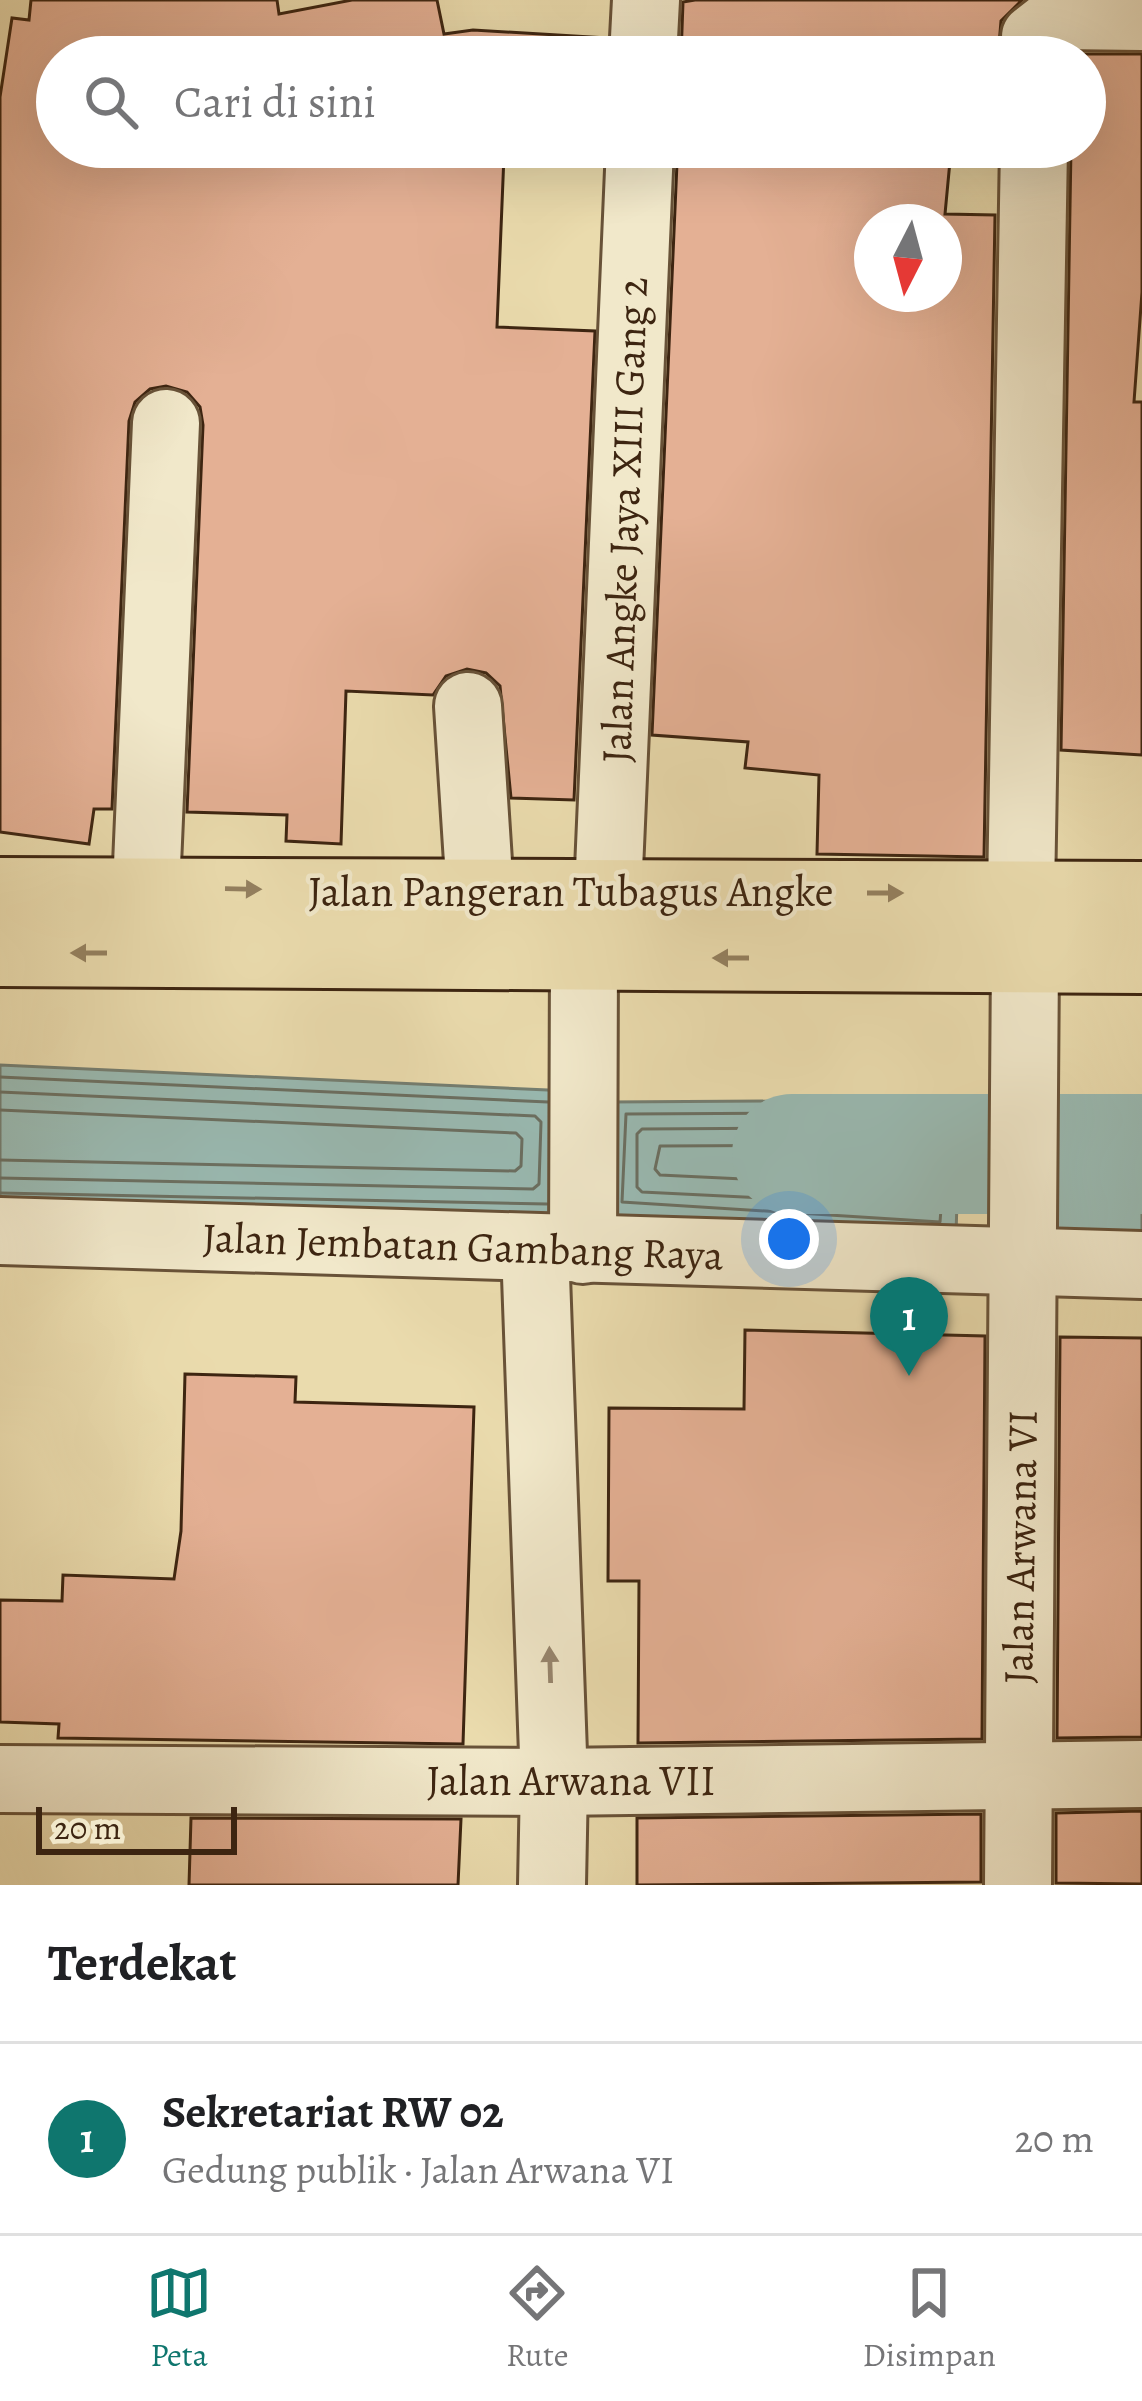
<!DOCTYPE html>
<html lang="id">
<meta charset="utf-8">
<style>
body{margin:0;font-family:Alegreya,serif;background:#f2f2f2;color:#202124}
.compass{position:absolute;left:854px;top:204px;width:108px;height:108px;border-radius:50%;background:#fff;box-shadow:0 12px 48px #0002;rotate:186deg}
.scale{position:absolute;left:36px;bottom:30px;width:201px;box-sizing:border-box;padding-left:12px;border:6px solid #3d2511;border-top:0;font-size:33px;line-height:42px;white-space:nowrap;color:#3d2511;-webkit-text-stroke:9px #f1e8ca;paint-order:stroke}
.you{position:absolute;left:789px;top:1239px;width:42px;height:42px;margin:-30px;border:9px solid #fff;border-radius:50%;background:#1a73e8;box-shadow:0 0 0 18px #1a73e833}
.badge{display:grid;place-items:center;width:78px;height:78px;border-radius:50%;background:#0f766e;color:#fff;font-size:39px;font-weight:700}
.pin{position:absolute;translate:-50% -99px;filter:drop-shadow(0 3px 6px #0008)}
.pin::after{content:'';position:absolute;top:63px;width:42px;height:36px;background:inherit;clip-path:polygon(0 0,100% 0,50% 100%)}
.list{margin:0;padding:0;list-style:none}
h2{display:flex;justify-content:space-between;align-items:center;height:156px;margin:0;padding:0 48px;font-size:51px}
h2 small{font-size:39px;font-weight:400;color:#757577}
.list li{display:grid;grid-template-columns:78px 1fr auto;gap:36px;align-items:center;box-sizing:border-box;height:192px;padding:0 48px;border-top:3px solid #e0e0e0}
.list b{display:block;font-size:45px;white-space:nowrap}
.list p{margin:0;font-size:39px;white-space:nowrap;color:#757577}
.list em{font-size:39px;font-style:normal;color:#757577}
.icon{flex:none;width:66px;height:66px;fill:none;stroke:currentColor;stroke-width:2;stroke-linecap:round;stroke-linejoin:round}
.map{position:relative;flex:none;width:1142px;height:1885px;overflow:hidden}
.search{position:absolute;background:#fff;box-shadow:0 12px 48px #0002;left:36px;right:36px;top:36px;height:132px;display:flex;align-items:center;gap:30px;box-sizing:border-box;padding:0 42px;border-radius:66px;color:#757577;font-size:45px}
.sheet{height:348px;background:#fff}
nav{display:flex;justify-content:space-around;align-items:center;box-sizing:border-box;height:168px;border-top:3px solid #e0e0e0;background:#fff;font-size:33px;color:#757577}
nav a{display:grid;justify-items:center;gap:6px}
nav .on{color:#0f766e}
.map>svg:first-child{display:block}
.water{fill:#99b9b1;stroke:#747e71;stroke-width:3}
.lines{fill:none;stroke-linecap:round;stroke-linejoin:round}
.shore{stroke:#6b6f61;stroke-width:3}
.river{stroke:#99b9b1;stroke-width:120}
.building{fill:#e4b094;stroke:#3d2511;stroke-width:3;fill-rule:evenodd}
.minor-casing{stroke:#685238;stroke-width:72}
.major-casing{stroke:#3d2511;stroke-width:72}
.minor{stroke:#f1e8ca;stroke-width:66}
.major{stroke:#eadbad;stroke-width:66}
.oneway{fill:#94805f}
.oneway2{fill:#97866e}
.labels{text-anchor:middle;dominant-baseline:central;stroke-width:9;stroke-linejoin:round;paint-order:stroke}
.street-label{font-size:42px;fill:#3d2511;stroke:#f1e8ca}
</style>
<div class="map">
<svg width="1142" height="1885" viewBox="0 0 1142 1885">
<rect width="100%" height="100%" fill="#eadbad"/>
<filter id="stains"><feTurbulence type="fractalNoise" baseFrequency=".00167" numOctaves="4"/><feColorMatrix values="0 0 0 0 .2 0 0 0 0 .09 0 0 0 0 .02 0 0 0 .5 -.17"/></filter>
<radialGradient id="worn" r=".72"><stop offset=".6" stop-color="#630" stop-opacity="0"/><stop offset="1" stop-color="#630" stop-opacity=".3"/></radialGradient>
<g class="water">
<polygon points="0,1065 570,1091 566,1217 0,1205"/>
<polygon points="1044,1096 1142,1096 1142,1233 1046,1232"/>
<polygon points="960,1100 956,1235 609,1217 610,1102"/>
</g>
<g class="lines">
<g class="shore">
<polyline points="0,1077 548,1102"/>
<polyline points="0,1092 535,1116 541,1122 539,1184 533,1189 0,1178"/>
<polyline points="0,1110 516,1133 522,1139 521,1166 515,1171 0,1160"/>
<polygon points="942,1112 948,1118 940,1222 622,1202 626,1114"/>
<polyline points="1142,1122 1077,1123 1072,1129 1075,1203 1142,1206"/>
<polygon points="926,1127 932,1133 926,1206 642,1192 637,1187 637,1134 642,1129"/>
<polyline points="1142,1141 1095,1141 1090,1147 1093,1186 1142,1188"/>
<polygon points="908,1145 914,1151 913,1182 907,1187 660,1175 655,1169 660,1146"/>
<polyline points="0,1193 547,1204"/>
</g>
<polyline class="river" points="792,1154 1142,1154"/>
</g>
<g class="building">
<polygon points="31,0 277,0 279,14 352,0 437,0 444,34 473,30 606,38 605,57 57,57 57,147 512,147 512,155 504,155 497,327 595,331 574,800 511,798 500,686 486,673 467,669 446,676 433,695 346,691 341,844 286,841 287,815 187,812 203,425 200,407 187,392 166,386 150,389 135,402 129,421 112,809 94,809 89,844 0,832 0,97 12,18 29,20"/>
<polygon points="695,0 1022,0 1001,21 998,57 681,57 683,2"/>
<polygon points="1075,54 1142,54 1142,292 1134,402 1142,402 1142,755 1061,750 1071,147 1085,147 1085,57"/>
<path d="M713 147H942L940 160 950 161 945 214 995 215 984 857 817 854 819 775 745 768 748 742 652 735 677 163 716 166ZM872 222H944V294H872Z"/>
<polygon points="745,1330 985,1336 982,1739 638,1743 639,1581 608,1581 609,1408 744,1409"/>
<polygon points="1060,1337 1142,1338 1142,1737 1057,1738"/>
<polygon points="185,1374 296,1377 295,1402 474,1407 463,1744 58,1738 59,1724 0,1722 0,1600 62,1601 63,1575 174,1579 181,1531"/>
<polygon points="1142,1811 1142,1884 1056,1883 1056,1813"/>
<polygon points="981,1814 981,1882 637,1885 637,1818"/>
<polygon points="191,1818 461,1819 458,1885 189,1885"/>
</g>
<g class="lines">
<defs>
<g id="minor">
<polyline points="643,57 646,0"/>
<polyline points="1035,57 1035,37 1062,16 1142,17"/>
<polyline points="468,706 480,893"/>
<polyline points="146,888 166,423"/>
<polyline points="608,893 640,147"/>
<polyline points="1021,893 1034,147"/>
<polyline points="0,1231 1142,1265"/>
<polyline points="535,1248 554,1782 552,1885"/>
<polyline points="583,1250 584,957"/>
<polyline points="0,1779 554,1782 1142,1774"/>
<polyline points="1018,1885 1025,960"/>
</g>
<g id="major">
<polyline points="0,891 1142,895"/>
<polyline points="0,953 1142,960"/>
</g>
</defs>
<use href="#minor" class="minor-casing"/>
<use href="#major" class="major-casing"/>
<use href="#minor" class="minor"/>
<use href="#major" class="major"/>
</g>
<defs><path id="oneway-solid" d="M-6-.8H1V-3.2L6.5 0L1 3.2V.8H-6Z" transform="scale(3)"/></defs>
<g class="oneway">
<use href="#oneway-solid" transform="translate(243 889) rotate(1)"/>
<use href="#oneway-solid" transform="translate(885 893)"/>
<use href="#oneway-solid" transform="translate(89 953) rotate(-180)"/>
<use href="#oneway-solid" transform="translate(731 958) rotate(-180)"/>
</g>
<use class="oneway2" href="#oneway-solid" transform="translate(550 1665) rotate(-92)"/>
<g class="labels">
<g class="street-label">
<text transform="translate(624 520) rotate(-88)">Jalan Angke Jaya XIII Gang 2</text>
<text x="571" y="891">Jalan Pangeran Tubagus Angke</text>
<text transform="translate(463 1246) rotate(2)">Jalan Jembatan Gambang Raya</text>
<text transform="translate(1020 1547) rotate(-89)">Jalan Arwana VI</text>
<text x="571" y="1780">Jalan Arwana VII</text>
</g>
</g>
<rect width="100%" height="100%" filter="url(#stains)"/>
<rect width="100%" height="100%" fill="url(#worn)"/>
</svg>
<svg class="compass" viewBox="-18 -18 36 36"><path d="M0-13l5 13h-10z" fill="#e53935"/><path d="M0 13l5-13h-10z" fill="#757577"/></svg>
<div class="scale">20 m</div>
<div class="you"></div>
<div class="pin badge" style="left:909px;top:1376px">1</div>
<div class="search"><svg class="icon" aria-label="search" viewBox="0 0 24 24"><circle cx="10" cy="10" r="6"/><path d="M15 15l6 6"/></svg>Cari di sini</div>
</div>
<section class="sheet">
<h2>Terdekat<small></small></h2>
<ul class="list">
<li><span class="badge">1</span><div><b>Sekretariat RW 02</b><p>Gedung publik · Jalan Arwana VI</p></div><em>20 m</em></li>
</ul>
</section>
<nav>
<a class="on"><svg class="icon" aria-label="map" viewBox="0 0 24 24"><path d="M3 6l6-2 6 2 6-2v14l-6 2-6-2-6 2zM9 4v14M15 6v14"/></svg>Peta</a>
<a><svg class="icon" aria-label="directions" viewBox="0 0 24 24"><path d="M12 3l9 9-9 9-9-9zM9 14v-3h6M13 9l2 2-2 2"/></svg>Rute</a>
<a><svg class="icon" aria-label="saved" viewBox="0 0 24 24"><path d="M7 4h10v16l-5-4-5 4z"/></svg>Disimpan</a>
</nav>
